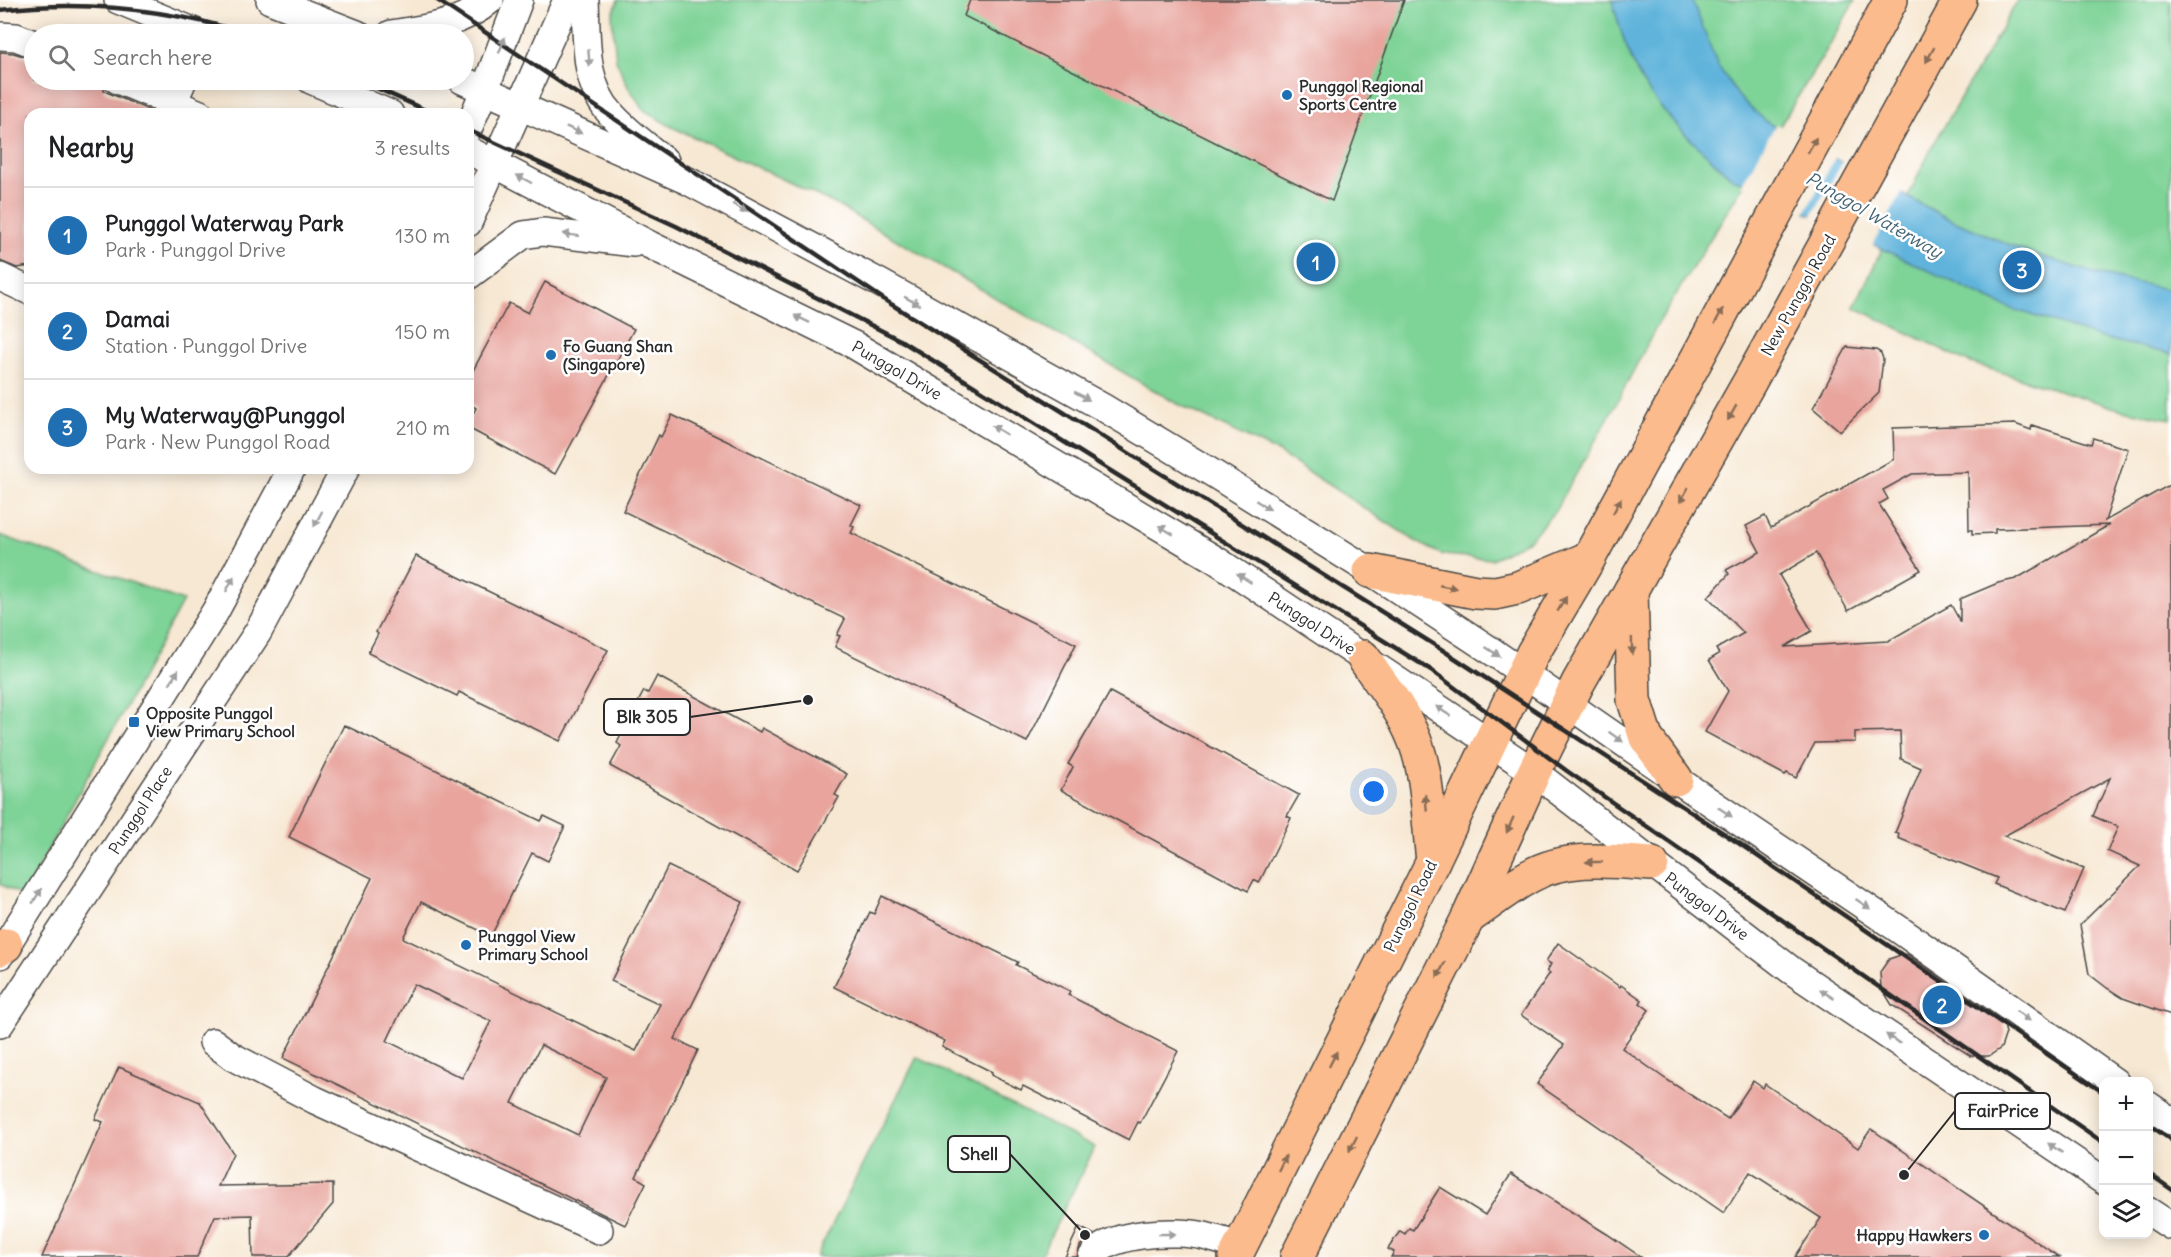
<!DOCTYPE html>
<meta charset="utf-8">
<style>
body{margin:0;font-family:Delius,sans-serif;background:#f2f2f2;color:#202124}
.controls{position:absolute;right:18px;bottom:18px;display:grid;overflow:hidden;border-radius:12px;box-shadow:0 3px 15px #0003}
.controls button{width:54px;height:54px;display:grid;place-items:center;padding:0;border:0;border-bottom:2px solid #e0e0e0;background:#fff;color:#202124;font:30px sans-serif}
.you{position:absolute;left:1374px;top:792px;width:21px;height:21px;margin:-15px;border:4px solid #fff;border-radius:50%;background:#1a73e8;box-shadow:0 0 0 9px #1a73e833}
.badge{display:grid;place-items:center;width:39px;height:39px;border-radius:50%;background:#1f6fb2;color:#fff;font-size:20px;font-weight:700}
.pin{position:absolute;translate:-50% -50%;border:3px solid #fff;box-shadow:0 2px 6px #0006}
.list{margin:0;padding:0;list-style:none}
h2{display:flex;justify-content:space-between;align-items:center;height:78px;margin:0;padding:0 24px;font-size:26px}
h2 small{font-size:20px;font-weight:400;color:#757577}
.list li{display:grid;grid-template-columns:39px 1fr auto;gap:18px;align-items:center;box-sizing:border-box;height:96px;padding:0 24px;border-top:2px solid #e0e0e0}
.list b{display:block;font-size:22px;white-space:nowrap}
.list p{margin:0;font-size:20px;white-space:nowrap;color:#757577}
.list em{font-size:20px;font-style:normal;color:#757577}
.icon{flex:none;width:33px;height:33px;fill:none;stroke:currentColor;stroke-width:2;stroke-linecap:round;stroke-linejoin:round}
.map{position:relative;flex:none;width:2171px;height:1257px;overflow:hidden}
.search{position:absolute;background:#fff;box-shadow:0 3px 15px #0003;left:24px;top:24px;width:450px;height:66px;display:flex;align-items:center;gap:15px;box-sizing:border-box;padding:0 21px;border-radius:33px;color:#757577;font-size:22px}
.panel{position:absolute;background:#fff;box-shadow:0 3px 15px #0003;left:24px;top:108px;width:450px;height:366px;border-radius:18px}
.map>svg:first-child{display:block}
.green{fill:#7ed397;stroke:#547f61;stroke-width:1.5}
.water{fill:#60b4dc;stroke:#467084;stroke-width:1.5}
.pier{fill:#f7e8d3}
.building{fill:#e8a49d;fill-rule:evenodd}
.lines{fill:none;stroke-linecap:round;stroke-linejoin:round}
.minor-casing{stroke:#4a4744;stroke-width:30}
.major-casing{stroke:#4a4744;stroke-width:36}
.minor{stroke:#fff;stroke-width:27}
.major{stroke:#fbbb8c;stroke-width:33}
.rail{stroke:#2b2b2b;stroke-width:4.5}
.oneway{fill:#a0a0a0}
.oneway2{fill:#896c57}
.poi-dot{fill:#1f6fb2;stroke:#fff;stroke-width:2}
.labels{text-anchor:middle;dominant-baseline:central;stroke-width:5;stroke-linejoin:round;paint-order:stroke}
.poi-label{font-size:16px;font-weight:bold;fill:#2b2b2b;stroke:#fff;text-anchor:start}
.street-label{font-size:16px;fill:#2b2b2b;stroke:#fff}
.water-label{font-size:18px;font-style:italic;fill:#406272;stroke:#fff}
.leader{fill:none;stroke:#2b2b2b;stroke-width:2}
.callout-dot{fill:#2b2b2b;stroke:#fff;stroke-width:2}
.callout{fill:#fff;stroke:#2b2b2b;stroke-width:2}
.callout-label{font-size:18px;text-anchor:middle;font-weight:bold;fill:#2b2b2b}
</style>
<div class="map">
<svg width="2171" height="1257" viewBox="0 0 2171 1257">
<rect width="100%" height="100%" fill="#fff"/>
<filter id="ink" filterUnits="userSpaceOnUse"><feTurbulence type="fractalNoise" baseFrequency=".0167" numOctaves="2"/><feDisplacementMap in="SourceGraphic" scale="12" xChannelSelector="R" yChannelSelector="G"/><feConvolveMatrix kernelMatrix="1 2 1 2 8 2 1 2 1" color-interpolation-filters="sRGB"/></filter>
<filter id="wash" filterUnits="userSpaceOnUse"><feTurbulence type="fractalNoise" baseFrequency=".008" numOctaves="4" result="noise"/><feDisplacementMap in="SourceGraphic" scale="24" xChannelSelector="R" yChannelSelector="G"/><feGaussianBlur stdDeviation="1.35" result="paint"/><feColorMatrix in="noise" values="0 0 0 0 0 0 0 0 0 0 0 0 0 0 0 0 0 1.4 0 .05"/><feComposite in="paint" operator="in"/></filter>
<g filter="url(#wash)">
<rect width="100%" height="100%" fill="#f7e8d3"/>
<g class="green">
<polygon points="618,0 1855,0 1826,51 1659,322 1614,408 1555,511 1529,540 1492,559 1443,555 1417,542 1279,453 1174,402 833,203 670,126 644,110 628,87 616,60 612,17"/>
<polygon points="2018,0 2171,0 2171,419 2122,410 1968,362 1854,307 1932,147"/>
<polygon points="0,535 183,601 23,896 0,884"/>
<polygon points="917,1057 1095,1147 1040,1257 816,1257"/>
</g>
<path class="water" d="M1612 0H1692L1718 66 1740 98 1768 123 1949 219 2025 251 2097 274 2171 290V354L2098 337 2004 306 1732 178C1700 149 1655 109 1636 70 1626 48 1618 23 1612 0Z"/>
<g class="pier">
<polygon points="1776,124 1836,156 1803,216 1741,186"/>
<polygon points="1844,160 1903,191 1871,248 1810,219"/>
</g>
<g id="blocks">
<g class="building">
<polygon points="970,0 1404,0 1332,201 964,16"/>
<polygon points="0,52 13,53 34,59 34,80 78,80 87,84 103,80 104,91 158,114 30,114 30,266 17,268 0,261"/>
<polygon points="545,282 634,329 555,474 468,428 468,423 476,408 468,403 468,380 509,303 528,313"/>
<polygon points="1847,347 1876,350 1881,353 1883,359 1879,393 1840,431 1813,408"/>
<polygon points="672,415 861,505 851,525 854,527 851,533 1076,644 1027,742 835,647 840,636 837,635 845,619 623,511 659,435 661,437"/>
<path d="M2015 424 2031 430 2032 425 2091 444 2093 438 2128 449 2105 521 2171 484V1015L2123 998 2107 988 2089 974 2080 925 2140 866 2107 851 2118 827 2093 816 2110 778 2004 836 2084 869 2065 913 1994 884 1997 878 1898 838 1899 834 1895 833 1921 768 1901 759 1900 731 1855 732V742L1815 743 1796 778 1787 773 1785 775 1705 732 1728 691 1709 660 1719 654 1716 649 1744 633 1708 597 1729 574 1726 570 1760 552 1746 526 1765 516 1771 528 1894 459 1893 428ZM1968 472 1969 530H1972V534L1995 533V529L2109 525 2016 579 1998 583 1960 599V621L1951 605 1888 641 1784 647 1812 631 1779 575 1816 553 1848 611 1921 570 1879 504 1888 499 1883 490 1912 474Z"/>
<polygon points="416,556 608,650 560,741 459,692 457,696 368,653 378,634 376,632"/>
<polygon points="657,676 760,732 762,728 847,774 835,795 839,797 797,870 610,766 621,746 617,743 636,706 644,691 648,693"/>
<polygon points="1110,692 1299,795 1287,816 1291,818 1259,883 1254,880 1248,891 1061,790 1073,767 1068,764"/>
<path d="M344 725 541 821 544 816 565 826 548 861 532 853 491 936 421 902 403 938 636 1051 660 1004 611 981 668 866 743 902 675 1039 698 1050 636 1177 646 1183 625 1225 283 1058 372 878 289 837ZM414 984 491 1021 462 1078 387 1041ZM541 1045 606 1077 578 1135 512 1103Z"/>
<polygon points="882,896 1018,962 1016,965 1070,991 1068,995 1178,1051 1140,1123 1138,1122 1129,1140 1023,1086 1021,1090 991,1075 992,1072 942,1047 945,1041 834,987 870,912 874,914"/>
<polygon points="1558,943 1620,987 1621,985 1642,1000 1640,1003 1649,1010 1622,1048 1664,1078 1728,1119 1753,1081 1763,1088 1765,1084 1858,1148 1871,1129 2059,1257 1795,1257 1821,1218 1750,1172 1724,1213 1537,1084 1564,1045 1521,1015 1550,973 1547,971 1551,964 1546,961"/>
<polygon points="1904,954 1908,955 2003,1022 2006,1033 2001,1048 1989,1056 1971,1056 1892,1005 1881,987 1880,972 1889,959"/>
<polygon points="119,1067 200,1102 233,1153 218,1186 333,1184 333,1204 288,1257 253,1257 252,1215 215,1216 197,1257 42,1257 103,1122 95,1119"/>
<polygon points="1511,1174 1607,1234 1641,1257 1391,1257 1394,1252 1388,1249 1400,1231 1405,1234 1409,1228 1413,1230 1440,1187 1485,1215"/>
<polygon points="1079,1227 1093,1234 1080,1246 1077,1257 1065,1257"/>
</g>
</g>
</g>
<g filter="url(#ink)">
<use href="#blocks" fill-opacity="0" stroke="#4a4744" stroke-width="1.5"/>
<g class="lines">
<defs>
<g id="minor">
<polyline points="118,0 200,34"/>
<polyline points="270,0 357,34"/>
<path d="M585 0C587 38 583 85 612 115 627 132 647 146 665 161"/>
<path d="M391 34C425 29 463 24 490 0"/>
<polyline points="0,36 16,37 34,44"/>
<polyline points="118,80 200,114"/>
<polyline points="311,80 390,114"/>
<polyline points="462,80 688,181 880,283 1104,408 1214,474 1370,571 1493,652 1676,779 1897,928 2115,1082"/>
<polyline points="173,103 183,80"/>
<polyline points="468,129 485,89 519,0"/>
<polyline points="468,150 650,245 854,345 1216,560 1534,772 1791,970 2104,1181"/>
<polyline points="468,223 567,0"/>
<polyline points="468,276 523,235 543,232 634,243"/>
<polyline points="0,277 30,291"/>
<polyline points="0,955 215,612 292,468"/>
<polyline points="0,1024 258,632 346,468"/>
<polyline points="213,1042 233,1057 315,1100 599,1230"/>
<polyline points="2148,1105 2171,1121"/>
<polyline points="2148,1211 2171,1226"/>
<path d="M1092 1257C1109 1231 1177 1230 1204 1236 1217 1239 1229 1243 1241 1247"/>
</g>
<g id="major">
<polyline points="1370,571 1476,592 1495,593 1518,588 1589,558"/>
<polyline points="1631,590 1634,700 1646,738 1676,779"/>
<path d="M1363 657C1381 683 1402 709 1414 739 1429 776 1428 821 1433 861"/>
<path d="M1469 917C1489 904 1508 888 1530 876 1566 855 1613 861 1652 864"/>
<polyline points="0,949 6,945"/>
<polyline points="1235,1257 1433,861 1533,653 1589,558 1891,0"/>
<polyline points="1297,1257 1468,918 1534,772 1578,683 1750,381 1960,0"/>
</g>
</defs>
<use href="#minor" class="minor-casing"/>
<use href="#major" class="major-casing"/>
<use href="#minor" class="minor"/>
<use href="#major" class="major"/>
<g class="rail">
<polyline points="437,0 891,304 1441,649 1740,844 2104,1093"/>
<path d="M0 10C84 0 168 9 249 34"/>
<polyline points="359,80 434,114"/>
<polyline points="468,130 676,226 900,340 1431,670 1567,771 2104,1143"/>
<polyline points="2148,1124 2171,1140"/>
<polyline points="2148,1173 2171,1189"/>
</g>
</g>
<defs><path id="oneway-solid" d="M-6-.8H1V-3.2L6.5 0L1 3.2V.8H-6Z" transform="scale(1.5)"/></defs>
<g class="oneway">
<use href="#oneway-solid" transform="translate(502 45) rotate(-69)"/>
<use href="#oneway-solid" transform="translate(589 58) rotate(85)"/>
<use href="#oneway-solid" transform="translate(574 130) rotate(24)"/>
<use href="#oneway-solid" transform="translate(524 179) rotate(-152)"/>
<use href="#oneway-solid" transform="translate(740 208) rotate(28)"/>
<use href="#oneway-solid" transform="translate(571 235) rotate(-173)"/>
<use href="#oneway-solid" transform="translate(912 301) rotate(29)"/>
<use href="#oneway-solid" transform="translate(802 319) rotate(-154)"/>
<use href="#oneway-solid" transform="translate(1082 396) rotate(29)"/>
<use href="#oneway-solid" transform="translate(999 430) rotate(-149)"/>
<use href="#oneway-solid" transform="translate(1263 505) rotate(32)"/>
<use href="#oneway-solid" transform="translate(318 519) rotate(118)"/>
<use href="#oneway-solid" transform="translate(1166 530) rotate(-149)"/>
<use href="#oneway-solid" transform="translate(1244 578) rotate(-147)"/>
<use href="#oneway-solid" transform="translate(230 584) rotate(-63)"/>
<use href="#oneway-solid" transform="translate(1493 652) rotate(34)"/>
<use href="#oneway-solid" transform="translate(174 677) rotate(-58)"/>
<use href="#oneway-solid" transform="translate(1443 711) rotate(-146)"/>
<use href="#oneway-solid" transform="translate(1616 737) rotate(35)"/>
<use href="#oneway-solid" transform="translate(1725 812) rotate(34)"/>
<use href="#oneway-solid" transform="translate(37 896) rotate(-58)"/>
<use href="#oneway-solid" transform="translate(1863 904) rotate(34)"/>
<use href="#oneway-solid" transform="translate(1827 994) rotate(-146)"/>
<use href="#oneway-solid" transform="translate(2023 1016) rotate(35)"/>
<use href="#oneway-solid" transform="translate(1893 1039) rotate(-146)"/>
<use href="#oneway-solid" transform="translate(2055 1148) rotate(-146)"/>
<use href="#oneway-solid" transform="translate(1167 1234) rotate(-1)"/>
</g>
<g class="oneway2">
<use href="#oneway-solid" transform="translate(1930 55) rotate(119)"/>
<use href="#oneway-solid" transform="translate(1812 145) rotate(-61)"/>
<use href="#oneway-solid" transform="translate(1719 316) rotate(-61)"/>
<use href="#oneway-solid" transform="translate(1732 413) rotate(120)"/>
<use href="#oneway-solid" transform="translate(1684 495) rotate(120)"/>
<use href="#oneway-solid" transform="translate(1617 506) rotate(-62)"/>
<use href="#oneway-solid" transform="translate(1448 587) rotate(11)"/>
<use href="#oneway-solid" transform="translate(1562 604) rotate(-59)"/>
<use href="#oneway-solid" transform="translate(1632 646) rotate(89)"/>
<use href="#oneway-solid" transform="translate(1426 803) rotate(-96)"/>
<use href="#oneway-solid" transform="translate(1510 825) rotate(114)"/>
<use href="#oneway-solid" transform="translate(1594 862) rotate(180)"/>
<use href="#oneway-solid" transform="translate(1441 970) rotate(117)"/>
<use href="#oneway-solid" transform="translate(1333 1059) rotate(-63)"/>
<use href="#oneway-solid" transform="translate(1353 1144) rotate(117)"/>
<use href="#oneway-solid" transform="translate(1282 1163) rotate(-64)"/>
</g>
</g>
<g class="poi-dot">
<circle cx="1287" cy="95" r="6"/>
<circle cx="551" cy="355" r="6"/>
<rect x="128" y="716" width="12" height="12" rx="3"/>
<circle cx="466" cy="945" r="6"/>
<circle cx="1984" cy="1235" r="6"/>
</g>
<g class="labels">
<g class="poi-label">
<text x="1299" y="86">Punggol Regional<tspan x="1299" dy="18">Sports Centre</tspan></text>
<text x="563" y="346">Fo Guang Shan<tspan x="563" dy="18">(Singapore)</tspan></text>
<text x="146" y="713">Opposite Punggol<tspan x="146" dy="18">View Primary School</tspan></text>
<text x="478" y="936">Punggol View<tspan x="478" dy="18">Primary School</tspan></text>
<text x="1972" y="1235" text-anchor="end">Happy Hawkers</text>
</g>
<g class="street-label">
<text transform="translate(1798 295) rotate(-61)">New Punggol Road</text>
<text transform="translate(897 370) rotate(30)">Punggol Drive</text>
<text transform="translate(1312 623) rotate(33)">Punggol Drive</text>
<text transform="translate(140 810) rotate(-57)">Punggol Place</text>
<text transform="translate(1410 906) rotate(-64)">Punggol Road</text>
<text transform="translate(1707 906) rotate(37)">Punggol Drive</text>
</g>
<g class="water-label">
<text transform="translate(1874 215) rotate(30)">Punggol Waterway</text>
</g>
</g>
<path class="leader" d="M808 700L690 717M1904 1175L1955 1111M1085 1235L1010 1154"/>
<g class="callout-dot">
<circle cx="808" cy="700" r="6"/>
<circle cx="1904" cy="1175" r="6"/>
<circle cx="1085" cy="1235" r="6"/>
</g>
<g class="callout">
<rect x="604" y="699" width="86" height="36" rx="6"/>
<rect x="1955" y="1093" width="95" height="36" rx="6"/>
<rect x="948" y="1136" width="62" height="36" rx="6"/>
</g>
<g class="callout-label">
<text x="647" y="723">Blk 305</text>
<text x="2003" y="1117">FairPrice</text>
<text x="979" y="1160">Shell</text>
</g>
</svg>
<div class="controls">
<button>+</button>
<button>−</button>
<button><svg class="icon" aria-label="layers" viewBox="0 0 24 24"><path d="M12 4l9 5-9 5-9-5zM3 14l9 5 9-5"/></svg></button>
</div>
<div class="you"></div>
<div class="pin badge" style="left:1316px;top:262px">1</div>
<div class="pin badge" style="left:1942px;top:1005px">2</div>
<div class="pin badge" style="left:2022px;top:270px">3</div>
<div class="search"><svg class="icon" aria-label="search" viewBox="0 0 24 24"><circle cx="10" cy="10" r="6"/><path d="M15 15l6 6"/></svg>Search here</div>
<section class="panel">
<h2>Nearby<small>3 results</small></h2>
<ul class="list">
<li><span class="badge">1</span><div><b>Punggol Waterway Park</b><p>Park · Punggol Drive</p></div><em>130 m</em></li>
<li><span class="badge">2</span><div><b>Damai</b><p>Station · Punggol Drive</p></div><em>150 m</em></li>
<li><span class="badge">3</span><div><b>My Waterway@Punggol</b><p>Park · New Punggol Road</p></div><em>210 m</em></li>
</ul>
</section>
</div>
